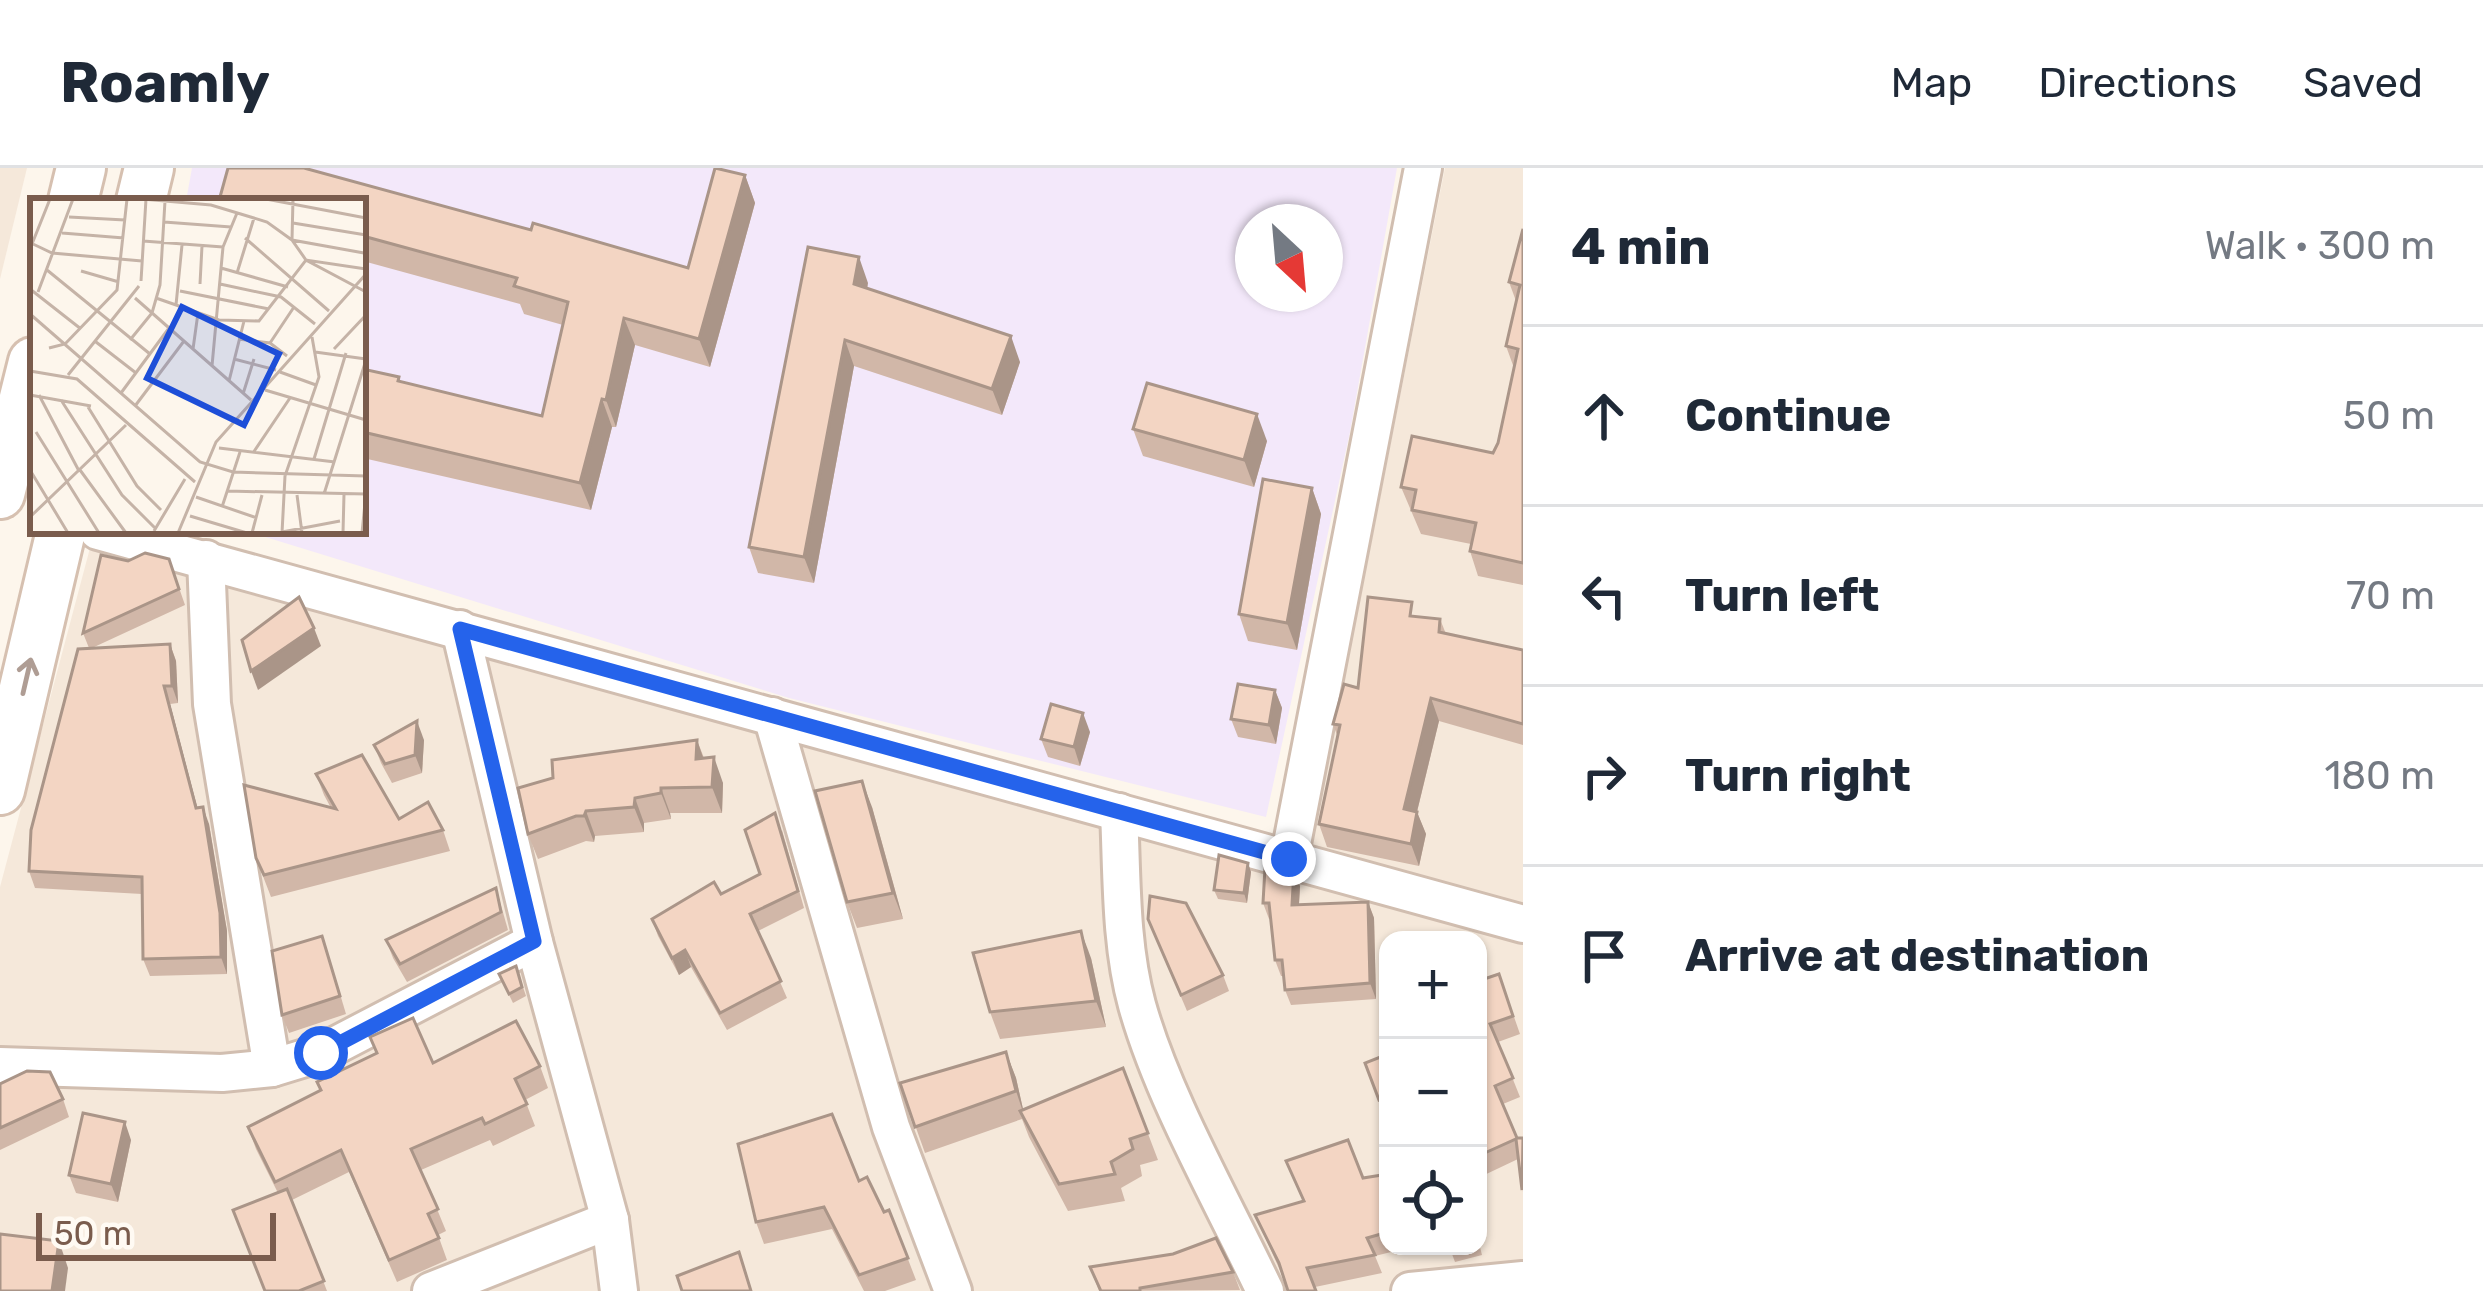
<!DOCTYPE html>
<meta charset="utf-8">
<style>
body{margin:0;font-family:Rubik,sans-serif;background:#f6f6f7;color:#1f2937}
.controls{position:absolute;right:36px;bottom:36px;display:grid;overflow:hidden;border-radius:24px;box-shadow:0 3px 9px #0004}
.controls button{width:108px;height:108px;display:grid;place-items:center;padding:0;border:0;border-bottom:3px solid #e0e1e3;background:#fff;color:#1f2937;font:60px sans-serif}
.compass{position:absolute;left:1235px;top:36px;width:108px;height:108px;border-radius:50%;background:#fff;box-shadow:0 3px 9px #0004;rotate:154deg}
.scale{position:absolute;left:36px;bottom:30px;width:240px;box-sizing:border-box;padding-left:12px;border:6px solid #7a5c4d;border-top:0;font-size:33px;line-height:42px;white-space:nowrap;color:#7a5c4d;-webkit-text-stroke:9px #fffaf3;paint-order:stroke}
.stop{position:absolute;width:36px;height:36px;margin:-27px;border:9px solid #2563eb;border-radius:50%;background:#fff}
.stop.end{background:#2563eb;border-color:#fff;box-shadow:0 3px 12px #0008}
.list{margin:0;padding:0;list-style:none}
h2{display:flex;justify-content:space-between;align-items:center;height:156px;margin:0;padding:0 48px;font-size:51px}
h2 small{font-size:39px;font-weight:400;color:#747a83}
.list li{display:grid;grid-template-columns:78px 1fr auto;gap:36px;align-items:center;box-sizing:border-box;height:180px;padding:0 48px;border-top:3px solid #e0e1e3}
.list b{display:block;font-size:45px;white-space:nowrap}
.list em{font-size:39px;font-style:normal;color:#747a83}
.icon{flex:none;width:66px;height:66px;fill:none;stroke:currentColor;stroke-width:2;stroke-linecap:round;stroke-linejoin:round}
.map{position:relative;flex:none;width:1523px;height:1123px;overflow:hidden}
header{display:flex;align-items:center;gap:72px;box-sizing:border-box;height:168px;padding:0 60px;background:#fff;border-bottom:3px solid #e0e1e3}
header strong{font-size:57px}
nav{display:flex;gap:66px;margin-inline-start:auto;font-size:42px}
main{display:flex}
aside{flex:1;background:#fff}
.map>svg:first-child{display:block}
.residential{fill:#f5e8da;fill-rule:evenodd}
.education{fill:#f3e8fa;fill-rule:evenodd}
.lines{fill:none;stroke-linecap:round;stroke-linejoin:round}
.minor-casing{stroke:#d1beb0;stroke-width:42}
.secondary-casing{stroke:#d6c0b0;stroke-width:54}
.minor{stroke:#fff;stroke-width:36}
.secondary{stroke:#fff;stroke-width:48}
.wall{fill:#d1b7a8}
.shaded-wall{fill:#aa9588}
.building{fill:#f3d5c3;stroke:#aa9588;stroke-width:3}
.oneway{stroke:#af9d94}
.route{stroke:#2563eb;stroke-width:15}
.inset-road{fill:none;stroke:#c5b3a7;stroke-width:3}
.view{fill:#1d4ed8;fill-opacity:0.15;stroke:#1d4ed8;stroke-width:6}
.inset-edge{fill:none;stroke:#7a5c4d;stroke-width:6}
</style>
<header>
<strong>Roamly</strong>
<nav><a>Map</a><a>Directions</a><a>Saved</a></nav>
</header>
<main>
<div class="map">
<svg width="1523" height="1123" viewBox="0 0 1523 1123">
<rect width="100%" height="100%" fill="#fdf6ec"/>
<g class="residential">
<polygon points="0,0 27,0 0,111"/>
<path d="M1445 0H1523V1123H0V719L90 380 1305 710ZM1388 772H1478V1078H1388Z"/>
</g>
<path class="education" d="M192 0H1397L1350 264 1266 649 789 530 246 363H363V33H186ZM1253 54H1325V126H1253Z"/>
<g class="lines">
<defs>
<g id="minor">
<polyline points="98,363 1523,756"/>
<polyline points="206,391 212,536 272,900"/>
<polyline points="460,461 534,774 610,1052 619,1123"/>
<polyline points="772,548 891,959 953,1123"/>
<path d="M1119 644C1122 707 1120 775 1137 837 1163 930 1223 1034 1265 1123"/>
<polyline points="1289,691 1423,0"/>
<polyline points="0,898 222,905 272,900 321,885 534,774"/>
<polyline points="431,1123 610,1052"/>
<polyline points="1410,1123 1523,1112"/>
</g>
<g id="secondary">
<polyline points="73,33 81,0"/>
<polyline points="141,33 149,0"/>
<polyline points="0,326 33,194"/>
<polyline points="0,622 61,363"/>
</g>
</defs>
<use href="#minor" class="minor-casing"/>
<use href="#secondary" class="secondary-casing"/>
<use href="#minor" class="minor"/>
<use href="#secondary" class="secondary"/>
</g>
<g class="wall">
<polygon points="228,0 304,0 531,62 533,55 688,100 715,0 745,7 755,35 710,199 635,177 616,259 612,259 591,342 363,290 363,201 399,209 401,214 542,248 563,157 524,146 520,136 363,93 363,33 221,33 220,29"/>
<polygon points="1523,61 1523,417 1478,408 1470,383 1471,376 1421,366 1401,319 1493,285 1498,275 1514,200 1506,178 1516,133 1509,114"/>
<polygon points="868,115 867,120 1020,194 1002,247 854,198 814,415 758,405 749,379"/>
<polygon points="1133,261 1267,273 1254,319 1143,288"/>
<polygon points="1312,320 1321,346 1297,482 1248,473 1239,446"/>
<polygon points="169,391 185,437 92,480 170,476 176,493 178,535 170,536 197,640 209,656 227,763 227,806 150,808 143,791 142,726 35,720 29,703 89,480 83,465 128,393"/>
<polygon points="1418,448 1440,451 1446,466 1523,482 1523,577 1439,553 1417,644 1426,666 1419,698 1327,679 1319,656 1337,567 1333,556 1358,520"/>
<polygon points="1275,522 1282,540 1276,576 1238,569 1231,551"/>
<polygon points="1090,564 1080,598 1048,589 1041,571"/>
<polygon points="424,572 422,605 392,615 381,595 374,577"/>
<polygon points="697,572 704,590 723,615 722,645 670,645 671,651 644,655 644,664 595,668 594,674 586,673 538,691 528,666"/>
<polygon points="316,606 399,651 443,662 450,683 271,729 256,690 331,640 324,627"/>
<polygon points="872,639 903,751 857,760 847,734"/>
<polygon points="782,662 804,740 758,763 787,830 727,862 691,799 679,807 658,768 652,751 721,726 760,706"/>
<polygon points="1248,695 1251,704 1247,735 1218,731 1214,722"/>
<polygon points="1300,718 1299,736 1368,734 1374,750 1376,831 1291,837 1285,822 1283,808 1281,808 1275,792 1271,751 1269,751 1263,735"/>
<polygon points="496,720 508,762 407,814 393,790 386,772"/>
<polygon points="1148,751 1223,807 1229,823 1187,843"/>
<polygon points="328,786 346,846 289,865 282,847"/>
<polygon points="1091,790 1106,859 1000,871 990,844"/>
<polygon points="516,798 526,828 513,835 499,806"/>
<polygon points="1499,806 1520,866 1498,874 1520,929 1503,936 1517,970 1523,970 1523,1024 1518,991 1478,1010 1478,813"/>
<polygon points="370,869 433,895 540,898 548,920 525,932 535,958 493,978 490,972 421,1002 446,1063 438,1067 447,1092 397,1114 349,1004 292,1032 327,1123 264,1123 278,1025 256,981 248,959 320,922 376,886"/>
<polygon points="1006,884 1016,910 1023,941 1123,900 1158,992 1140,997 1142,1008 1121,1020 1125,1033 1068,1043 1029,969 1022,951 925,985 900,915"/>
<polygon points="1388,886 1388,950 1386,950 1365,895"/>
<polygon points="0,916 63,931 69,949 0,982"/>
<polygon points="131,972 118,1034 76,1025 69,1007"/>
<polygon points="1286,993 1363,1010 1388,1006 1388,1078 1415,1078 1375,1088 1382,1105 1315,1119 1283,1109 1255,1047 1303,1033"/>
<polygon points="859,1013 884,1044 889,1042 916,1112 885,1123 864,1123 832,1061 764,1076 756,1054"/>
<polygon points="1478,1071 1482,1087 1455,1094 1449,1078 1478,1078"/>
<polygon points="1090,1099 1233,1104 1240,1122 1099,1123"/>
</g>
<g class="shaded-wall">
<polygon points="745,7 755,35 710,199 699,171"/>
<polygon points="859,89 868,115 863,143 854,116"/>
<polygon points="624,150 635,177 616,259 606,232"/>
<polygon points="1011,168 1020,194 1002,247 992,221"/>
<polygon points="845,172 854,198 814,415 804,389"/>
<polygon points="602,231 612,259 591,342 580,315"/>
<polygon points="1257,246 1267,273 1254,319 1244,292"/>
<polygon points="1312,320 1321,346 1297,482 1287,455"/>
<polygon points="314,460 321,478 258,522 251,503"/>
<polygon points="170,476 176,493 178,535 172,518"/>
<polygon points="164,518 170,536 202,657 196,640"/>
<polygon points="1275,522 1282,540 1276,576 1269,557"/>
<polygon points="1431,530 1439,553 1412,664 1404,641"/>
<polygon points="1083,545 1090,564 1080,598 1074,579"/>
<polygon points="417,553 424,572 422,605 415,587"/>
<polygon points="697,572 706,598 696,591"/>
<polygon points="714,589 723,615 722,645 712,619"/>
<polygon points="862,613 872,639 903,751 893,725"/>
<polygon points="661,620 670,645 671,651 661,625"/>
<polygon points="635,630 644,655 644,664 634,639"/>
<polygon points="203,639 209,656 227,763 227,806 221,789"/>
<polygon points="586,643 595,668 594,674 584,648"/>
<polygon points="1417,644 1426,666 1419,698 1411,676"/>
<polygon points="1248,695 1251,704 1247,735 1244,725"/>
<polygon points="1294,702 1300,718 1298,753 1292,737"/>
<polygon points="1368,734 1374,750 1376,831 1370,815"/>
<polygon points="1081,763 1091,790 1106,859 1096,833"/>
<polygon points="685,782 691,799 679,807 672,790"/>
<polygon points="1006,884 1016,910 1025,950 1016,923"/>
<polygon points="125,954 131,972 118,1034 111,1016"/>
<polygon points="59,1073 68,1100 65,1123 52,1123"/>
</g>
<g class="building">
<polygon points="228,0 304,0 531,62 533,55 688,100 715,0 745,7 699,171 624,150 606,232 602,231 580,315 363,264 363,201 399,209 398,213 542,248 568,134 514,118 517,110 363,68 363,33 235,33 220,29"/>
<polygon points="1523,61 1523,395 1470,383 1476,355 1412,342 1416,322 1401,319 1412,268 1493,285 1498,275 1518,181 1506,178 1520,117 1509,114"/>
<polygon points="808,79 859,89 854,116 1011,168 992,221 845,172 804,389 749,379"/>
<polygon points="1147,215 1257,246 1244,292 1133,261"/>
<polygon points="1263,311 1312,320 1287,455 1239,446"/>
<polygon points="145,385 169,391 179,421 83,465 101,387 128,393"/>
<polygon points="299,429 314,460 251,503 242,472"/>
<polygon points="1368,429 1412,434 1410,448 1440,451 1439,464 1523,482 1523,556 1431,530 1404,641 1417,644 1411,676 1319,656 1340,557 1333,556 1344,516 1358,520"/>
<polygon points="170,476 172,518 164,518 196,640 203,639 220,745 221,789 143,791 142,709 29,703 31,662 78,481"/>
<polygon points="1238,516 1275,522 1269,557 1231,551"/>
<polygon points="1051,536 1083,545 1074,579 1041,571"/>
<polygon points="417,553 415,587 385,596 374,577"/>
<polygon points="697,572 696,591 714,589 712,619 661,620 661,625 635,630 634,639 586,643 584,648 576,648 528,666 518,620 553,610 552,592"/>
<polygon points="362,587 399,651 428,634 443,662 264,707 256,690 244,617 336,641 316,606"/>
<polygon points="862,613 893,725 847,734 815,623"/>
<polygon points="775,645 798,723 750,746 781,813 720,845 685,782 672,790 652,751 714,714 721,726 760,706 745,662"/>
<polygon points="1219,687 1248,695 1244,725 1214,722"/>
<polygon points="1265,700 1294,702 1292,737 1368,734 1370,815 1285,822 1282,792 1275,792 1269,735 1263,735"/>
<polygon points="496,720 501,744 400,796 386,772"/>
<polygon points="1150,728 1186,735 1223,807 1181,827 1148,751"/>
<polygon points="1081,763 1096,833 990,844 973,785"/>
<polygon points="322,768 340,828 282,847 272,783"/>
<polygon points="516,798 522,819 509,826 499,806"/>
<polygon points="1499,806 1513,848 1490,856 1513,910 1495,918 1517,970 1523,970 1522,1022 1516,971 1478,988 1478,813"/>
<polygon points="413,850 433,895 516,853 540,898 515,911 527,936 485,956 482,950 411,981 438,1041 428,1046 439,1070 389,1092 341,982 275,1014 248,959 321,922 317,914 377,885 370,869"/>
<polygon points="1006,884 1016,923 915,959 900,915"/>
<polygon points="1388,886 1388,929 1379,932 1365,895"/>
<polygon points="1123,900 1148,965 1130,971 1133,981 1111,994 1115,1006 1059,1016 1020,943"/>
<polygon points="27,903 50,904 63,931 0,960 0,916"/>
<polygon points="83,945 125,954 111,1016 69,1007"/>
<polygon points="832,946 859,1013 867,1009 884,1044 889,1042 908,1090 859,1107 824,1039 756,1054 738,976"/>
<polygon points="1348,972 1363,1010 1388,1006 1388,1064 1367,1070 1375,1087 1307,1100 1316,1123 1288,1123 1279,1095 1255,1047 1304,1033 1286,993"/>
<polygon points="287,1021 324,1113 299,1123 265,1123 233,1042"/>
<polygon points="0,1066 59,1073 52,1123 0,1123"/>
<polygon points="1216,1070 1233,1104 1140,1120 1140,1123 1101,1123 1090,1099 1173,1086"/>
<polygon points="739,1084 751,1123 682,1123 677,1108"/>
</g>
<defs><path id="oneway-shaft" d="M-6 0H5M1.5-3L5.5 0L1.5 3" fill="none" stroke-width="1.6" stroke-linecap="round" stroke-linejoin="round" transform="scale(3)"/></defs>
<use class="oneway" href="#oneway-shaft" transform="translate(27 508) rotate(-77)"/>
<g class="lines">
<polyline class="route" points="321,885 534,773 460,461 1289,691"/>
</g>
<g transform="translate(30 30)">
<rect width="336" height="336" fill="#fdf6ec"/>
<path class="inset-road" d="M112 1 181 7 237 24 262 42 334 55M236 1 336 20M263 1 262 42 276 62 336 94M39 19 95 22M134 24 201 29M263 25 336 37M32 35 94 40M215 40 299 113M113 43 193 49M3 46 22 55 112 63M0 51 20 1M191 70 258 89M17 72 120 156M51 73 89 84M207 75 224 20M111 83 116 1M170 86 172 48M190 86 251 99 285 126M0 91 51 131M150 93 239 111M8 94 43 1M105 100 221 202M126 100 189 122 229 123 276 62 336 71M146 107 152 47M0 116 170 264 203 274 336 278M208 141 240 145 257 158M100 142 122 115 130 87 135 3M66 144 106 175M240 145 264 109M19 150 35 146 87 92 97 1M163 151 168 115M304 151 336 117M285 154 336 161M204 161 246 172M182 168 193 49 207 15M0 173 47 181 165 284M250 174 286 187M38 177 109 88M199 183 214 123M235 192 336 222M91 195 139 130M213 196 224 161M0 197 61 208M9 197 49 273M31 202 92 297 125 330M105 208 154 143M58 209 107 288 131 312M6 234 69 335M189 250 305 264M223 255 260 200M284 261 316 155M0 272 38 335M50 272 96 335M197 293 336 296M294 296 336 162M267 297 272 335M166 299 227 320M192 309 210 254M160 318 217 335M0 319 96 227M124 333 155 281M252 334 310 323M148 335 186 244 336 76M222 335 232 297M252 335 255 278 289 179 282 139M313 335 314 296M332 335 336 295"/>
<path class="view" d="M152 109 249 156 214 227 117 180Z"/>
<rect width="336" height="336" class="inset-edge"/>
</g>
</svg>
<div class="controls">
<button>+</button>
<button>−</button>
<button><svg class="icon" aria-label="locate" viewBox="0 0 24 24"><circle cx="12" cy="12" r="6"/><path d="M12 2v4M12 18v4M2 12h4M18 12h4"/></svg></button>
</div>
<svg class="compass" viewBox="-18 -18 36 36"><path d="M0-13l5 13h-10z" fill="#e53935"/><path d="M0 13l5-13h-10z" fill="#747a83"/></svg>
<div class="scale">50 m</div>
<div class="stop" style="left:321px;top:885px"></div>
<div class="stop end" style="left:1289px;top:691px"></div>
</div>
<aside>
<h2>4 min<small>Walk · 300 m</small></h2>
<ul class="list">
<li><svg class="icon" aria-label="ahead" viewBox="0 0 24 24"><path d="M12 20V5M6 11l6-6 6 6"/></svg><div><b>Continue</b></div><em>50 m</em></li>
<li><svg class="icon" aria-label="left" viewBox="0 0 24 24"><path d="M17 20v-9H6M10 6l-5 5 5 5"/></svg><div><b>Turn left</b></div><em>70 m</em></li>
<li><svg class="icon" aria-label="right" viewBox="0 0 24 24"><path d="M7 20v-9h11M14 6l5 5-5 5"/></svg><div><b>Turn right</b></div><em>180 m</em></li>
<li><svg class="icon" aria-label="arrive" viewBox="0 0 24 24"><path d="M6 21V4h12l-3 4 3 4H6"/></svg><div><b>Arrive at destination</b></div></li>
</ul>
</aside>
</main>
